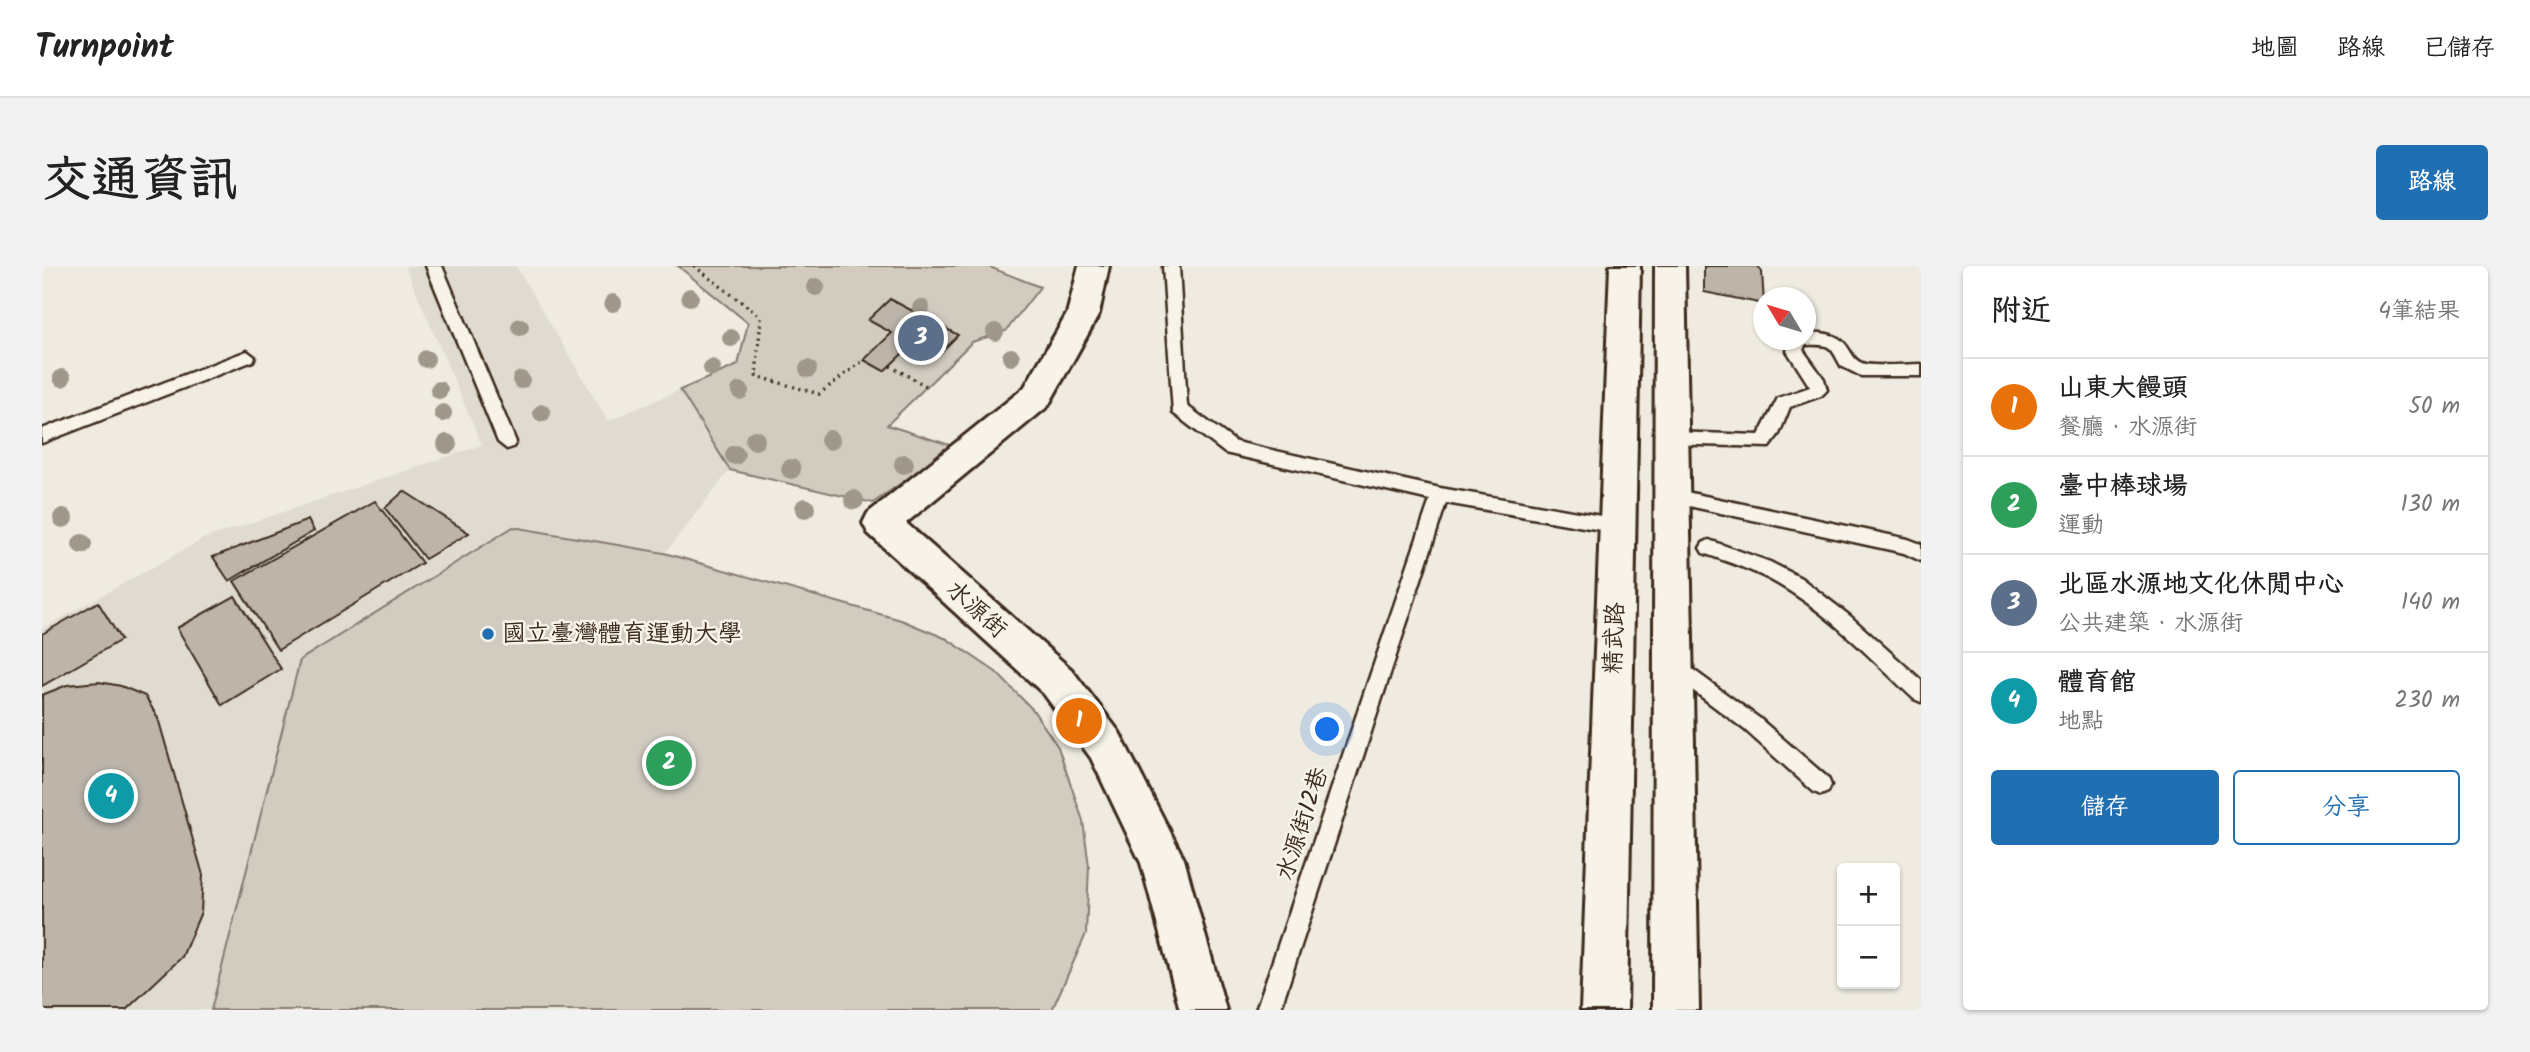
<!DOCTYPE html>
<html lang="zh-TW">
<meta charset="utf-8">
<style>
body{margin:0;font-family:Kalam,"LXGW WenKai TC",sans-serif;background:#f2f2f2;color:#222}
.controls{position:absolute;right:21px;bottom:21px;display:grid;overflow:hidden;border-radius:7px;box-shadow:0 2px 5px #0004}
.controls button{width:63px;height:63px;display:grid;place-items:center;padding:0;border:0;border-bottom:2px solid #e0e0e0;background:#fff;color:#222;font:35px sans-serif}
.compass{position:absolute;left:1711px;top:21px;width:63px;height:63px;border-radius:50%;background:#fff;box-shadow:0 2px 5px #0004;rotate:308deg}
.you{position:absolute;left:1286px;top:464px;width:24px;height:24px;margin:-18px;border:5px solid #fff;border-radius:50%;background:#1a73e8;box-shadow:0 0 0 10px #1a73e833}
.badge{display:grid;place-items:center;width:46px;height:46px;border-radius:50%;background:#1f6fb2;color:#fff;font-size:23px;font-weight:700}
.pin{position:absolute;translate:-50% -50%;border:4px solid #fff;box-shadow:0 2px 7px #0006}
.list{margin:0;padding:0;list-style:none}
h2{display:flex;justify-content:space-between;align-items:center;height:91px;margin:0;padding:0 28px;font-size:30px}
h2 small{font-size:23px;font-weight:400;color:#767676}
.list li{display:grid;grid-template-columns:46px 1fr auto;gap:21px;align-items:center;box-sizing:border-box;height:98px;padding:0 28px;border-top:2px solid #e0e0e0}
.list b{display:block;font-size:26px;white-space:nowrap}
.list p{margin:0;font-size:23px;white-space:nowrap;color:#767676}
.list em{font-size:23px;font-style:normal;color:#767676}
.actions{display:flex;gap:14px;padding:21px 28px}
.actions a{flex:1;padding:16px 0;border:2px solid #1f6fb2;border-radius:7px;text-align:center;font-size:24px;color:#1f6fb2}
.actions .main{background:#1f6fb2;color:#fff}
.map{position:relative;flex:none;width:1879px;height:744px;overflow:hidden;border-radius:7px}
header{display:flex;align-items:center;gap:42px;box-sizing:border-box;height:98px;padding:0 35px;background:#fff;border-bottom:2px solid #e0e0e0}
header strong{font-size:33px}
nav{display:flex;gap:38px;margin-inline-start:auto;font-size:24px}
.intro{display:flex;align-items:center;justify-content:space-between;box-sizing:border-box;height:168px;padding:0 42px}
h1{margin:0;font-size:49px}
.button{padding:18px 32px;border-radius:7px;background:#1f6fb2;color:#fff;font-size:24px;font-weight:700}
main{display:flex;gap:42px;padding:0 42px}
aside{flex:1;background:#fff;border-radius:7px;box-shadow:0 2px 5px #0004}
.map>svg:first-child{display:block}
.built{fill:#e0dbd0}
.green{fill:#d1cbc0;stroke:#867a6f;stroke-width:2}
.building{fill:#bdb5aa;stroke:#3b2a1e;stroke-width:2}
.lines{fill:none;stroke-linecap:round;stroke-linejoin:round}
.service-casing{stroke:#3b2a1e;stroke-width:5}
.minor-casing{stroke:#3b2a1e;stroke-width:6}
.tertiary-casing{stroke:#3b2a1e;stroke-width:6}
.path{stroke:#3b2a1e;stroke-width:3.5;stroke-dasharray:2 4.5;stroke-linecap:butt}
.service{fill:#f7f3e8;fill-rule:evenodd}
.minor{fill:#f7f3e8;fill-rule:evenodd}
.tertiary{fill:#f7f3e8;fill-rule:evenodd}
.tree{fill:#a0978b}
.poi-dot{fill:#1f6fb2;stroke:#f7f3e8;stroke-width:2.5}
.labels{text-anchor:middle;dominant-baseline:central;stroke-width:5;stroke-linejoin:round;paint-order:stroke}
.street-label{font-size:24px;fill:#3b2a1e;stroke:#f7f3e8}
.poi-label{font-size:24px;fill:#3b2a1e;stroke:#f7f3e8;text-anchor:start}
</style>
<header>
<strong>Turnpoint</strong>
<nav><a>地圖</a><a>路線</a><a>已儲存</a></nav>
</header>
<div class="intro"><h1>交通資訊</h1><a class="button">路線</a></div>
<main>
<div class="map">
<svg width="1879" height="744" viewBox="0 0 1879 744">
<rect width="100%" height="100%" fill="#efebe0"/>
<filter id="ink" filterUnits="userSpaceOnUse"><feTurbulence type="fractalNoise" baseFrequency=".0143" numOctaves="2"/><feDisplacementMap in="SourceGraphic" scale="14" xChannelSelector="R" yChannelSelector="G"/><feConvolveMatrix kernelMatrix="1 2 1 2 8 2 1 2 1" color-interpolation-filters="sRGB"/></filter>
<g filter="url(#ink)">
<polygon class="built" points="363,0 474,0 566,155 638,124 688,204 623,287 859,354 905,373 954,406 991,444 1016,481 1041,555 1047,600 1044,668 1010,744 0,744 0,363 161,273 440,179"/>
<g class="green">
<polygon points="636,0 945,0 998,21 964,65 930,76 845,159 911,180 831,237 688,204 638,124 696,99 706,57"/>
<polygon points="471,261 622,287 859,354 905,373 954,406 991,444 1016,481 1041,555 1047,600 1044,668 1010,744 169,744 258,394"/>
</g>
<g class="building">
<polygon points="1662,0 1716,0 1720,6 1722,38 1662,26"/>
<polygon points="848,33 916,69 898,87 874,75 842,105 822,94 850,67 826,54"/>
<polygon points="362,225 427,267 383,293 343,242"/>
<polygon points="333,235 380,297 236,384 192,315"/>
<polygon points="266,254 272,265 187,315 171,291"/>
<polygon points="193,330 239,403 180,439 135,362"/>
<polygon points="56,336 79,374 0,420 0,368"/>
<polygon points="57,416 79,420 103,430 116,452 161,609 159,646 140,691 84,744 0,744 0,429 25,419"/>
</g>
<g class="lines">
<defs>
<g id="service">
<polygon points="384,0 400,0 474,176 471,181 465,183 456,176"/>
<polygon points="1121,0 1137,0 1145,140 1194,176 1398,222 1576,253 1585,260 1576,267 1404,237 1238,744 1214,744 1388,234 1183,187 1131,147"/>
<path d="M1764 67C1815 64 1801 93 1823 98 1840 101 1862 98 1879 98V110H1819L1799 100C1788 79 1789 78 1763 79L1761 84 1782 113 1785 124 1779 130 1748 141 1737 168 1727 181 1623 178 1620 173 1623 168 1629 166 1717 169 1736 132 1768 121 1745 85 1749 74H1764Z"/>
<polygon points="205,85 213,91 211,95 0,177 0,163"/>
<polygon points="1630,223 1866,273 1879,278 1879,295 1862,287 1624,235 1621,230"/>
<path d="M1667 274 1728 296 1759 312 1808 350 1879 414V436L1872 433C1829 393 1787 347 1736 318 1712 304 1686 296 1661 287L1658 282 1661 277Z"/>
<polygon points="1631,389 1717,452 1786,512 1789,519 1786,526 1779,529 1772,526 1703,464 1624,404 1621,398 1624,392"/>
</g>
<polygon id="minor" points="1037,0 1067,0 1057,48 1006,140 864,257 1030,404 1077,466 1142,593 1184,744 1138,744 1099,597 1049,492 1002,428 826,267 821,257 826,247 982,122 1025,48"/>
<g id="tertiary">
<polygon points="1568,0 1598,0 1585,744 1539,744"/>
<polygon points="1613,0 1643,0 1657,744 1611,744"/>
</g>
</defs>
<use href="#service" class="service-casing"/>
<use href="#minor" class="minor-casing"/>
<use href="#tertiary" class="tertiary-casing"/>
<g class="path">
<polyline points="652,0 719,51 714,110 777,128 822,94"/>
<polyline points="848,100 884,120"/>
</g>
<use href="#service" class="service"/>
<use href="#minor" class="minor"/>
<use href="#tertiary" class="tertiary"/>
</g>
<g class="tree">
<circle cx="774" cy="21" r="9"/>
<circle cx="648" cy="31" r="9"/>
<circle cx="571" cy="37" r="9"/>
<circle cx="879" cy="42" r="9"/>
<circle cx="478" cy="61" r="9"/>
<circle cx="953" cy="66" r="9"/>
<circle cx="689" cy="72" r="9"/>
<circle cx="969" cy="91" r="9"/>
<circle cx="384" cy="93" r="9"/>
<circle cx="670" cy="102" r="9"/>
<circle cx="766" cy="103" r="9"/>
<circle cx="20" cy="112" r="9"/>
<circle cx="479" cy="114" r="9"/>
<circle cx="397" cy="124" r="9"/>
<circle cx="698" cy="125" r="9"/>
<circle cx="401" cy="147" r="9"/>
<circle cx="500" cy="147" r="9"/>
<circle cx="713" cy="174" r="10"/>
<circle cx="788" cy="174" r="10"/>
<circle cx="405" cy="178" r="10"/>
<circle cx="693" cy="189" r="10"/>
<circle cx="862" cy="198" r="10"/>
<circle cx="749" cy="203" r="10"/>
<circle cx="812" cy="234" r="10"/>
<circle cx="763" cy="242" r="10"/>
<circle cx="21" cy="252" r="10"/>
<circle cx="40" cy="278" r="10"/>
</g>
</g>
<circle class="poi-dot" cx="446" cy="368" r="7"/>
<g class="labels">
<g class="street-label">
<text transform="translate(934 344) rotate(42)">水源街</text>
<text transform="translate(1573 372) rotate(-88)">精武路</text>
<text transform="translate(1261 558) rotate(-72)">水源街12巷</text>
</g>
<g class="poi-label">
<text x="460" y="368">國立臺灣體育運動大學</text>
</g>
</g>
</svg>
<div class="controls">
<button>+</button>
<button>−</button>
</div>
<svg class="compass" viewBox="-18 -18 36 36"><path d="M0-13l5 13h-10z" fill="#e53935"/><path d="M0 13l5-13h-10z" fill="#767676"/></svg>
<div class="you"></div>
<div class="pin badge" style="left:1037px;top:455px;background:#e8710a">1</div>
<div class="pin badge" style="left:627px;top:497px;background:#2e9e5b">2</div>
<div class="pin badge" style="left:879px;top:72px;background:#5c6f8a">3</div>
<div class="pin badge" style="left:69px;top:530px;background:#0f9aa8">4</div>
</div>
<aside>
<h2>附近<small>4筆結果</small></h2>
<ul class="list">
<li><span class="badge" style="background:#e8710a">1</span><div><b>山東大饅頭</b><p>餐廳 · 水源街</p></div><em>50 m</em></li>
<li><span class="badge" style="background:#2e9e5b">2</span><div><b>臺中棒球場</b><p>運動</p></div><em>130 m</em></li>
<li><span class="badge" style="background:#5c6f8a">3</span><div><b>北區水源地文化休閒中心</b><p>公共建築 · 水源街</p></div><em>140 m</em></li>
<li><span class="badge" style="background:#0f9aa8">4</span><div><b>體育館</b><p>地點</p></div><em>230 m</em></li>
</ul>
<div class="actions"><a class="main">儲存</a><a>分享</a></div>
</aside>
</main>
